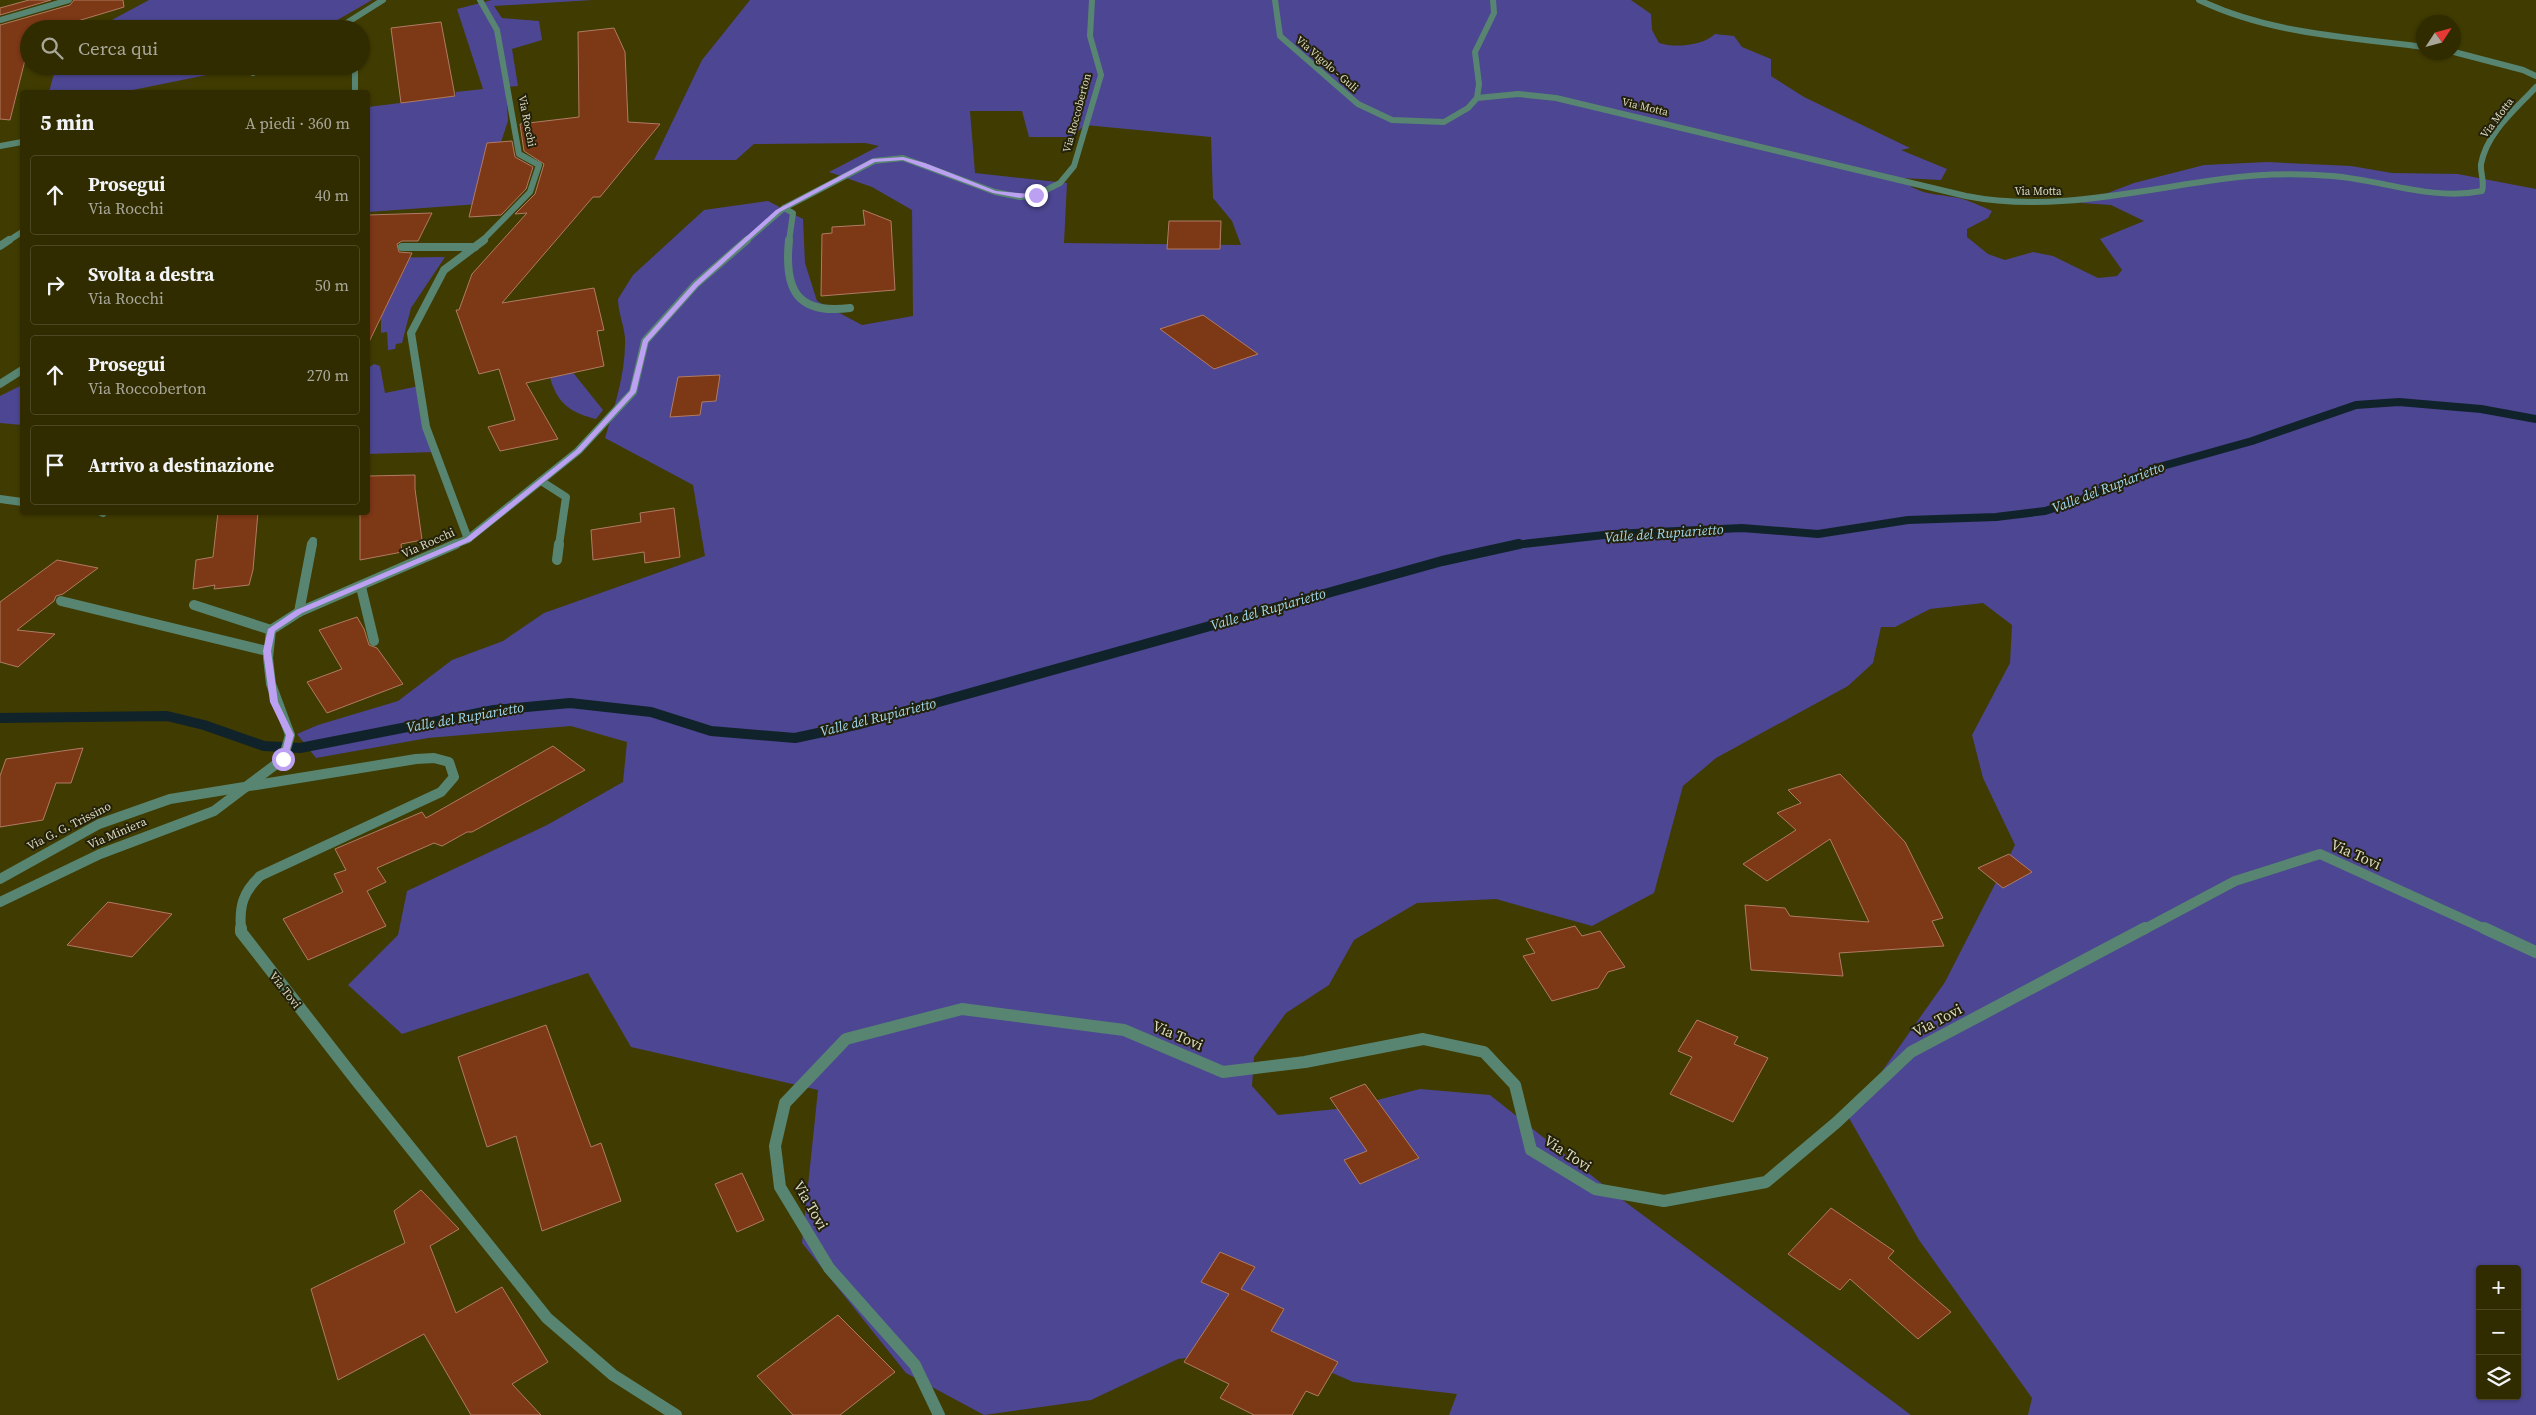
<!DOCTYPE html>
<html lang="it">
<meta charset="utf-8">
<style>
body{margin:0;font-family:"Source Serif 4",serif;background:#38340a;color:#f1f3f6}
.controls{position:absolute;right:15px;bottom:15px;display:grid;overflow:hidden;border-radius:5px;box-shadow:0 1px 4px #0004}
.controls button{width:45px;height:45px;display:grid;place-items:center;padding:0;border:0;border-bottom:1px solid #4b4822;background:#302c00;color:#f1f3f6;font:25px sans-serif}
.compass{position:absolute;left:2416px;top:15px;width:45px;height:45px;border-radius:50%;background:#302c00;box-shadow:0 1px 4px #0004;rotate:54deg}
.stop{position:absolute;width:15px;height:15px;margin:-11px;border:4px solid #bca0f2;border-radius:50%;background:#fff}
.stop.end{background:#bca0f2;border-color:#fff;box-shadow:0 1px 5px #0008}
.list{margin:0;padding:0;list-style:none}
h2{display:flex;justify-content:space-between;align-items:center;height:65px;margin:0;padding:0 20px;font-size:21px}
h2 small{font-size:16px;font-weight:400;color:#a8a799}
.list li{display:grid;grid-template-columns:32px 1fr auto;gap:15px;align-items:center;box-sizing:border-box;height:80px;margin:0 10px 10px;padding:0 10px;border:1px solid #4b4822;border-radius:5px}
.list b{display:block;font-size:19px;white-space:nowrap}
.list p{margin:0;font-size:16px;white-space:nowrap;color:#a8a799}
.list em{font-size:16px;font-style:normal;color:#a8a799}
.icon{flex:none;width:28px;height:28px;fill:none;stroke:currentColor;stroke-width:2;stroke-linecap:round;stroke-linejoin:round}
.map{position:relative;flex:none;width:2536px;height:1415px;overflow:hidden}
.search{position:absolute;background:#302c00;box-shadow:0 1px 4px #0004;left:20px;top:20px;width:350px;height:55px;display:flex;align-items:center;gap:12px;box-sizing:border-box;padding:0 18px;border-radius:28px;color:#a8a799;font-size:19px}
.panel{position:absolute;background:#302c00;box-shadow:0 1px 4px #0004;left:20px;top:90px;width:350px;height:425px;border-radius:5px}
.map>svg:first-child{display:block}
.green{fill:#4d4692;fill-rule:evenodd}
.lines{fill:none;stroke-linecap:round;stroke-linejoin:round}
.stream-far1{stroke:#11232a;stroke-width:8}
.stream{stroke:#11232a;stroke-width:10}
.building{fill:#7d3815;stroke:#b07b64}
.lane-far2{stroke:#578571;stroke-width:6}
.lane-far1{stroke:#578571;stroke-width:8}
.lane{stroke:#578571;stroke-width:10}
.street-far3{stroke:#578571;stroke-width:6}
.street-far2{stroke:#578571;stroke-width:8}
.street-far1{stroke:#578571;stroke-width:10}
.street{stroke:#578571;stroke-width:12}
.route{fill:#bca0f2}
.labels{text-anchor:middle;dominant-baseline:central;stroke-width:4;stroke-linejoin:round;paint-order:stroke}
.far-street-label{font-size:11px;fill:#dcdabe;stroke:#23210b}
.street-label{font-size:12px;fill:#dcdabe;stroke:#23210b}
.water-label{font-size:14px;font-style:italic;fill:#a1d9f0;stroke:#23210b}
.near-street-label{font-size:15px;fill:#dcdabe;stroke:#23210b}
</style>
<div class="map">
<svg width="2536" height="1415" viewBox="0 0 2536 1415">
<rect width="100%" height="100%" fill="#403b00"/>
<g class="green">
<polygon points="149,0 372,0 322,29 95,29"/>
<polygon points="492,0 593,0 494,6 502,18 539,21 542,40 512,49 518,86 506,87 508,121 501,142 487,143 479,176 479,204 368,212 368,107 456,96 456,92 483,89 457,9"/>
<path d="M750 0H1631L1651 14 1652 30 1659 43C1675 48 1702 46 1715 34L1734 36 1742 47 1771 59V76L1804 97 1910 148 1901 150 1947 169 1941 180 1901 178C1915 195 1939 194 1959 198 1970 201 1981 206 1992 211L1988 218 1967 229V237L1988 254 2005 260 2033 252 2053 256 2098 278 2117 276 2122 270 2100 239 2144 221 2111 205 2081 203 2134 183 2204 165 2267 162 2351 166 2392 173 2458 174 2536 189V1415H2028L2032 1398 1919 1240 1849 1118 1945 982 2015 845 1983 778 1972 735 2010 663 2012 625 1983 603 1930 609 1895 627H1881L1873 663 1848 686 1716 758 1683 786 1654 893 1592 926 1496 899 1417 903 1354 940 1329 985 1286 1013 1254 1057 1252 1086 1278 1115 1346 1108 1420 1089 1490 1095 1620 1198 1911 1415H1449L1457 1394 1353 1382 1273 1347 1178 1359 1091 1400 984 1415 906 1373 802 1243 818 1090 631 1047 588 973 402 1034 348 985 398 935 407 891 547 825 623 782 627 742 571 726 428 738 316 758 297 734 318 725 398 701 452 660 503 641 544 613 705 556 693 485 605 438C615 405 626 372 625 338 624 325 618 312 618 299L633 275 704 210 768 201 803 219 805 263 817 301 862 325 913 316 912 210 872 187 829 172 879 146 865 143 754 144 736 160H654L702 60ZM970 111H1022L1029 137H1071L1085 125 1211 137 1213 198 1232 221 1241 245 1064 243 1067 183 975 173ZM2480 1269H2517V1396H2480Z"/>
<polygon points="56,66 251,66 123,92 49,92"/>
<polygon points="445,257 411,308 402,343 396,344 395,349 388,350 387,332 381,333 381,313 368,315 368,301 389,299 404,267 368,268 369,258"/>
<path d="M542 349 567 365 603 410 596 419C552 408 554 388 542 349Z"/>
<polygon points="374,364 380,366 385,393 419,386 435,452 368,454 368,368"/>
<polygon points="22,385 22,425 0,423 0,396"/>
</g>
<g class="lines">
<polyline class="stream-far1" points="1514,545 1613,534 1742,528 1818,534 1908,520 1996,517 2045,511 2083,499 2159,467 2252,441 2356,405 2399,402 2481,409 2536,419"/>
<polyline class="stream" points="0,718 167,716 204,725 264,746 300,748 494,710 570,703 651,712 711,731 795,738 860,724 1442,561 1519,544"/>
</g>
<g class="building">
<polygon points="29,0 51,0 0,15 0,8"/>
<polygon points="74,0 123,0 124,7 51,29 29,29 29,44 10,120 0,119 0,25 70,5"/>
<polygon points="441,22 455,96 401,103 391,28"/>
<polygon points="614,28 625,52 628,122 660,124 600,197 593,197 502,303 594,288 604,330 597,331 604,366 526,383 558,439 500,451 488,427 515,420 499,369 479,374 456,310 459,310 472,274 527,213 515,214 535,194 544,164 524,151 520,124 579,117 578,32"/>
<polygon points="512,141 515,157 533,167 526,189 501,215 469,217 487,143"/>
<polygon points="863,210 891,221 895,290 821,296 822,234 832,233 832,227 865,225"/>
<polygon points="432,213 418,241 402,241 397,244 399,252 412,253 368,344 368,215"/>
<polygon points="1169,221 1221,221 1220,249 1167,249"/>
<polygon points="1203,315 1258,354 1214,369 1160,329"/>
<polygon points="720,375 716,401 702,402 700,415 670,417 678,377"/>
<polygon points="415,475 415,489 422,540 401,544 402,552 360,560 360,512 368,512 368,476"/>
<polygon points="674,508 680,557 645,563 644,552 593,560 591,530 641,522 640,513"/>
<polygon points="218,512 258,512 253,570 249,585 214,589 215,585 193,589 196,560 213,557"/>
<polygon points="57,560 98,568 63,594 56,596 54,601 17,630 55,634 18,667 0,662 0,602"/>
<polygon points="357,617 364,629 369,645 377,648 403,684 327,713 307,682 342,669 319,630"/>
<polygon points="553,746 585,770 472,832 467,832 442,846 434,843 377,868 386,882 367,891 386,926 308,960 283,919 343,892 334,874 346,870 335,849 422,812 426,818"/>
<polygon points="83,748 71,783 56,783 43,820 0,827 0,776 6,759"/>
<polygon points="1840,774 1905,842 1943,918 1932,921 1944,946 1839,953 1843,976 1751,970 1745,905 1785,908 1790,916 1869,922 1830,839 1767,881 1743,864 1796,830 1777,813 1801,803 1788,790"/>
<polygon points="2009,854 2032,872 2003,888 1978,868"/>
<polygon points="108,902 172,914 132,957 67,945"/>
<polygon points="1575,926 1582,936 1600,931 1625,967 1608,972 1598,988 1552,1001 1523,956 1535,953 1526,939"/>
<polygon points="1697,1020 1738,1037 1734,1044 1768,1058 1733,1122 1670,1094 1692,1057 1678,1051"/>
<polygon points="546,1025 591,1147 601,1143 621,1201 542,1231 516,1136 487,1147 458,1057"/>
<polygon points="1365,1084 1419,1158 1360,1184 1344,1160 1367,1151 1330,1098"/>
<polygon points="742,1173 764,1220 737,1232 715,1184"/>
<polygon points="421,1190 459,1229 430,1246 456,1313 502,1287 548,1362 512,1384 541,1415 471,1415 424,1334 338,1380 311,1289 405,1243 394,1211"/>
<polygon points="1831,1208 1894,1251 1888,1258 1951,1312 1918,1339 1850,1279 1840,1290 1788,1254"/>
<polygon points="1220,1252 1255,1267 1241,1289 1284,1309 1271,1331 1338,1362 1318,1396 1306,1391 1292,1415 1254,1415 1220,1398 1229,1384 1184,1362 1229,1294 1201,1282"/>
<polygon points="838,1315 895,1372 840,1415 793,1415 757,1376"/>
</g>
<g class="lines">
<g class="lane-far2">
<path d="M2199 0C2270 34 2347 37 2424 47"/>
<polyline points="2454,52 2523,70 2536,76"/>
<path d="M1477 98 1518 94 1556 98 1966 196C2052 213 2138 190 2222 179 2259 174 2296 173 2332 176 2383 180 2431 201 2482 191 2485 181 2480 173 2481 164 2487 132 2516 109 2536 87"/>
</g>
<g class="lane-far1">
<polyline points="541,481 566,497 559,545"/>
<polyline points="312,545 313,541"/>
</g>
<g class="lane">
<polyline points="557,560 559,544"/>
<polyline points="361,587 374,641"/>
<polyline points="61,601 267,651"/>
<polyline points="299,612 312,544"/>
</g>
<g class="street-far3">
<polyline points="480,0 497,30 519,154 539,165 530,192 482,241"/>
<polyline points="1275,0 1280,36 1358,104 1392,120 1444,122 1468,108 1477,98 1479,84 1475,52 1494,13 1493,0"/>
<polyline points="0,20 69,0"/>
<polyline points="337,29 383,0"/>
<polyline points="355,66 355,92"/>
<polyline points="253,73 266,66"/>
<polyline points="0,146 22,142"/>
<polyline points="784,208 793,213 789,241"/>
<polyline points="8,241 22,232"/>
<polyline points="746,241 784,208 874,161 903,158 995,192 1020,197 1036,195 1060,183 1074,166 1101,75 1090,36 1092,0"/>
</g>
<g class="street-far2">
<path d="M789 240C784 289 796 315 850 308"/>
<polyline points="0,246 9,240"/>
<polyline points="402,247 475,247"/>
<polyline points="0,384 22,370"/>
<polyline points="0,499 22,502"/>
<polyline points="101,512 103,513"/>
<polyline points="468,539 426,427 411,333 444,270 484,240"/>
<polyline points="453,545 468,539 578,451 633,392 645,341 696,284 747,240"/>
</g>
<g class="street-far1">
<polyline points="194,605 271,630"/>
<path d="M0 879 99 824 170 799 416 759 434 758 449 762 454 777 441 792 260 876C243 892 239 906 241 930"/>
<polyline points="0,902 100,854 214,811 283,759 290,735 271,684 268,658 271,630 299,612 456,544"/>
<polyline points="2143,930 2235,881 2320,854 2487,930"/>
</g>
<g class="street">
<polyline points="241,928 241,932 356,1080 547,1318 613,1375 676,1415"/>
<polyline points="2484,928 2536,952"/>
<polyline points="939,1415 915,1365 829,1268 780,1187 775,1146 785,1103 846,1039 962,1009 1124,1030 1223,1072 1305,1062 1423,1039 1484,1052 1515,1085 1531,1150 1595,1189 1664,1201 1766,1182 1837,1122 1911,1052 2145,928"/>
</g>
</g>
<polygon class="route" points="903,157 925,163 996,191 1039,195 1020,198 993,193 903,160 875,162 780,212 698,286 648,342 636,392 581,452 471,541 302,613 275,631 271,651 278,702 294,735 287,759 280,761 286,735 270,702 263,651 268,629 296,610 466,538 576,450 630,391 643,340 694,283 776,210 872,159"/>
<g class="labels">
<g class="far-street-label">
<text transform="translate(1327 64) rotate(41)">Via Vigolo - Guli</text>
<text transform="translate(1645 107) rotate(13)">Via Motta</text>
<text transform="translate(1077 113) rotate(-75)">Via Roccoberton</text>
<text transform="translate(2497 118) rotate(-53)">Via Motta</text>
<text transform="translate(527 121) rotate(79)">Via Rocchi</text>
<text x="2038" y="191">Via Motta</text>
</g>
<g class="street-label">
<text transform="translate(428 543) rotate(-24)">Via Rocchi</text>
<text transform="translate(69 826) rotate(-27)">Via G. G. Trissino</text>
<text transform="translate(117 833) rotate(-23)">Via Miniera</text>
<text transform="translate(285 990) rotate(52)">Via Tovi</text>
</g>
<g class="water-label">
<text transform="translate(2108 487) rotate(-21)">Valle del Rupiarietto</text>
<text transform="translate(1664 533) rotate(-4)">Valle del Rupiarietto</text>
<text transform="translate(1268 609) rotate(-16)">Valle del Rupiarietto</text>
<text transform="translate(465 717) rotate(-10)">Valle del Rupiarietto</text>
<text transform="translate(878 717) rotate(-14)">Valle del Rupiarietto</text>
</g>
<g class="near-street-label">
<text transform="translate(2356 854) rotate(24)">Via Tovi</text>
<text transform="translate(1937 1020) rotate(-28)">Via Tovi</text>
<text transform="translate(1178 1035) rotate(23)">Via Tovi</text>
<text transform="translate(1568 1153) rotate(33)">Via Tovi</text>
<text transform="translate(811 1205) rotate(60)">Via Tovi</text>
</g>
</g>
</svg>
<div class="controls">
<button>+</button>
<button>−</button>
<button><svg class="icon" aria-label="layers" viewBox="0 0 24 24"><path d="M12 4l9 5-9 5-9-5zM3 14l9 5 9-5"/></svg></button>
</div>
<svg class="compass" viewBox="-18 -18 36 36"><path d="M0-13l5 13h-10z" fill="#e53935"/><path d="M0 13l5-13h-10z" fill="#a8a799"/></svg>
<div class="stop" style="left:283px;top:759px"></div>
<div class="stop end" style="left:1036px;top:195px"></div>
<div class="search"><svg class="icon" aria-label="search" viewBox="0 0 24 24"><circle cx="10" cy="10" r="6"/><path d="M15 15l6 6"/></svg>Cerca qui</div>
<section class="panel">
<h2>5 min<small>A piedi · 360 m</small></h2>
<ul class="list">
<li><svg class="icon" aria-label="ahead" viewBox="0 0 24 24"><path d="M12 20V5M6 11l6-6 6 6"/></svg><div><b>Prosegui</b><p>Via Rocchi</p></div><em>40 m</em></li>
<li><svg class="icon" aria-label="right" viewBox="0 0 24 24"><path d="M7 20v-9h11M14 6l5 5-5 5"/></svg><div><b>Svolta a destra</b><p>Via Rocchi</p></div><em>50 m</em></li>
<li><svg class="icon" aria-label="ahead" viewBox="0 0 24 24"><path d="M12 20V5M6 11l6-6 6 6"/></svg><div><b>Prosegui</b><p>Via Roccoberton</p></div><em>270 m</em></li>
<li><svg class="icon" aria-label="arrive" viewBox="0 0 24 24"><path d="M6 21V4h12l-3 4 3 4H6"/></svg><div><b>Arrivo a destinazione</b></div></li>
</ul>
</section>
</div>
